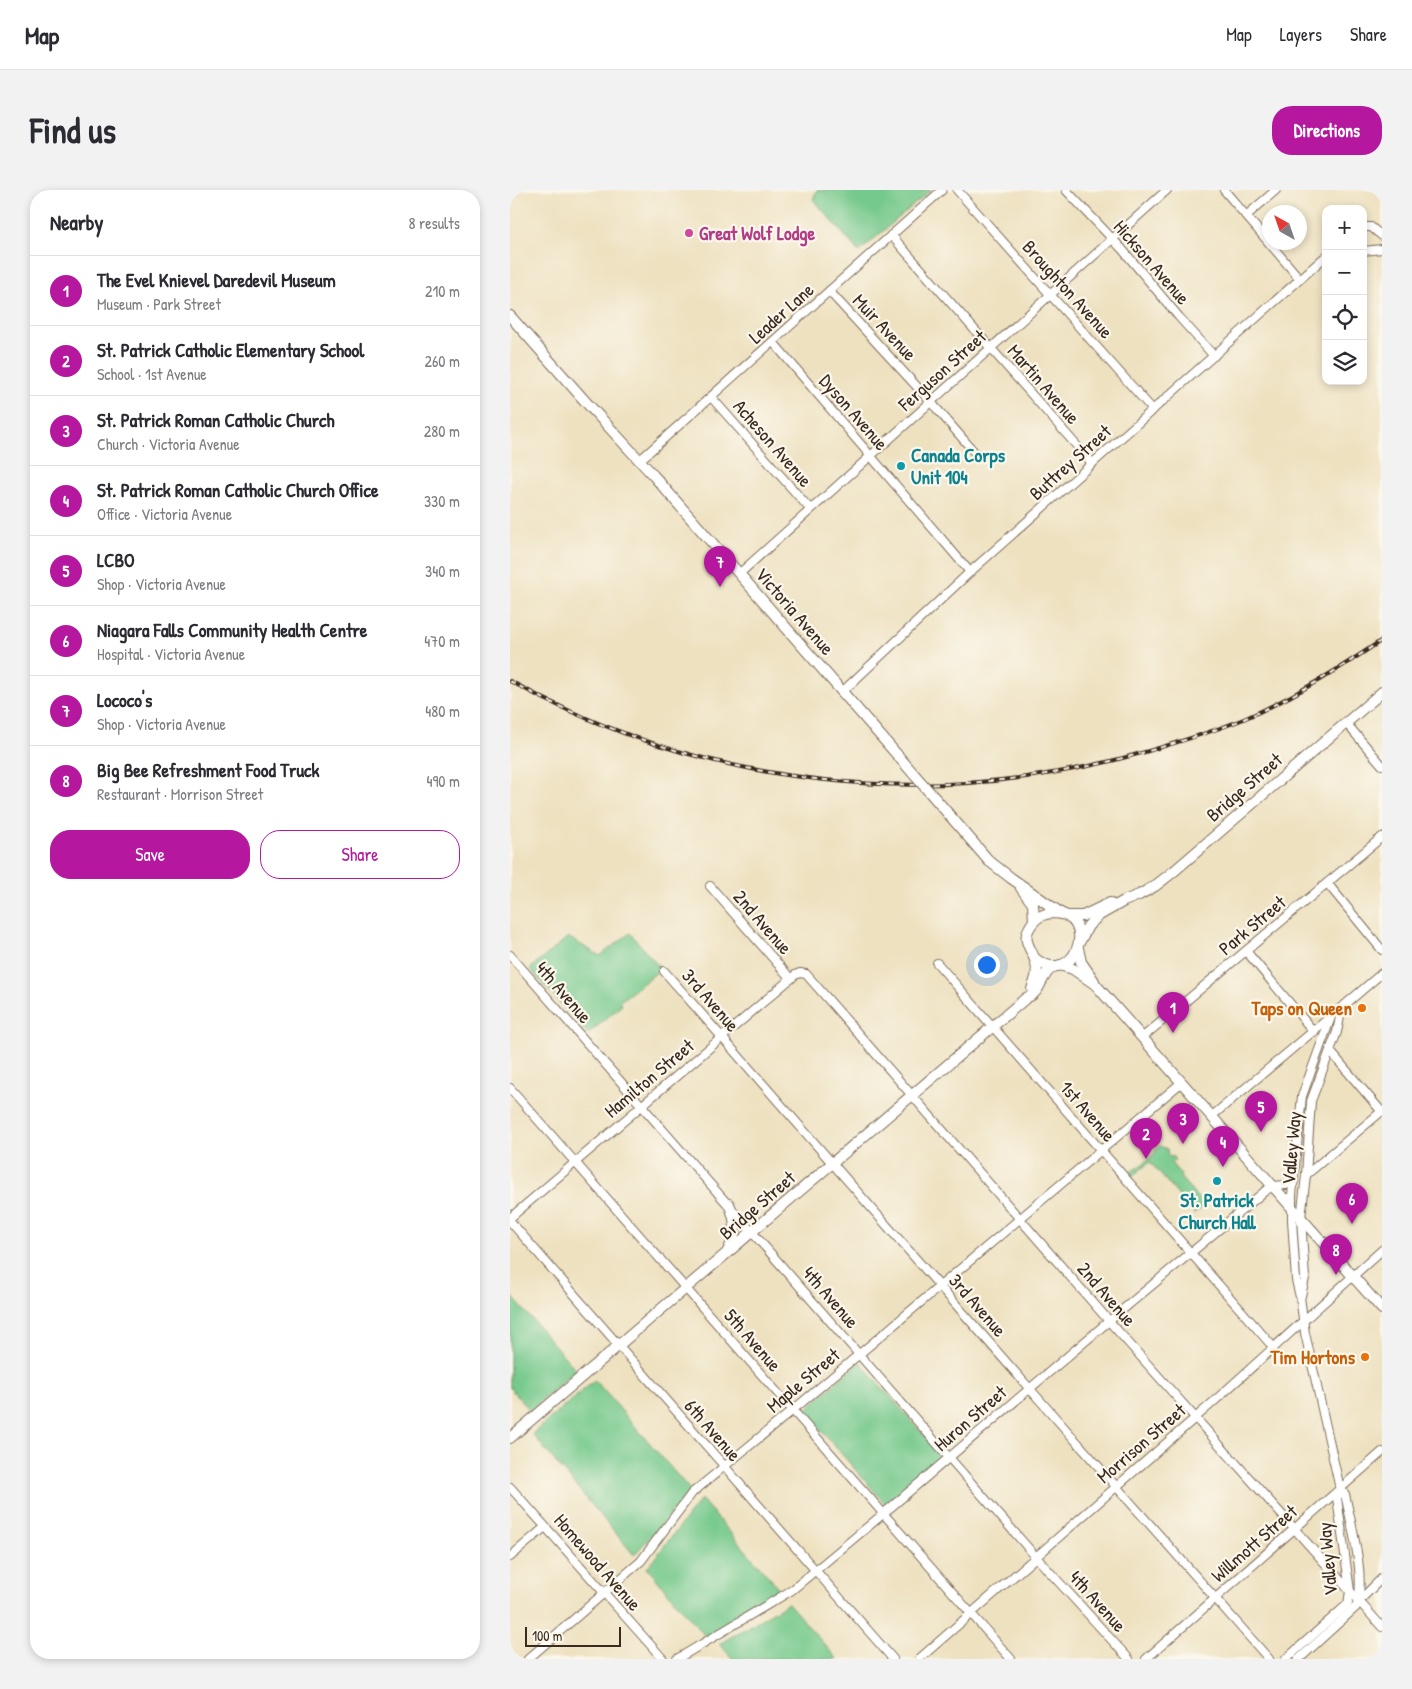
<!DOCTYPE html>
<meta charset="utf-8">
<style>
body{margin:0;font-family:"Patrick Hand",sans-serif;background:#f2f2f3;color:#2b2b33}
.controls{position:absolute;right:15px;top:15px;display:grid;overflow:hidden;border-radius:10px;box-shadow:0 2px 8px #0003}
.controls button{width:45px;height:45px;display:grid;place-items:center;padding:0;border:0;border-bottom:1px solid #e1e1e2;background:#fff;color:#2b2b33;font:25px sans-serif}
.compass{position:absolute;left:752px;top:15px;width:45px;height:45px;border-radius:50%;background:#fff;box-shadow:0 2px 8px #0003;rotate:320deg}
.scale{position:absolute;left:15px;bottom:12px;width:96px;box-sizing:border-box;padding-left:5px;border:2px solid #3b2a1e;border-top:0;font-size:14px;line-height:18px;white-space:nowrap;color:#3b2a1e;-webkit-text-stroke:4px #fbf7ec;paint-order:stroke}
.you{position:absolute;left:476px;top:774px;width:18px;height:18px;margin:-12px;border:4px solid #fff;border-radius:50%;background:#1a73e8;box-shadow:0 0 0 8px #1a73e833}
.badge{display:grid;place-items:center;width:32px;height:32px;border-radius:50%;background:#b5179e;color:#fff;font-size:16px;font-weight:700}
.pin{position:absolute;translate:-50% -41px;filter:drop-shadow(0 1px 2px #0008)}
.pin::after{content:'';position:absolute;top:26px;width:18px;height:15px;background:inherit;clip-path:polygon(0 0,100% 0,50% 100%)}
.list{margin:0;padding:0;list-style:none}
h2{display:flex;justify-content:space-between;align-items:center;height:65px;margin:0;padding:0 20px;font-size:21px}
h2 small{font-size:16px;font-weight:400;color:#7c7c81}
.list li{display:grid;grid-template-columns:32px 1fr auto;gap:15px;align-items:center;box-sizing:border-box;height:70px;padding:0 20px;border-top:1px solid #e1e1e2}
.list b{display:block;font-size:19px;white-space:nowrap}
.list p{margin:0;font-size:16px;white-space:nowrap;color:#7c7c81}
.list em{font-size:16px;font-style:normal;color:#7c7c81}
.actions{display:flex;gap:10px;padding:15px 20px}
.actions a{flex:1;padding:11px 0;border:1px solid #b5179e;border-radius:20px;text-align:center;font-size:18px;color:#b5179e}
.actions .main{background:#b5179e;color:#fff}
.icon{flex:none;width:28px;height:28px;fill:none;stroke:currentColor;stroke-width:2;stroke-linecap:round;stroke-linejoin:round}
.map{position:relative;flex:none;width:872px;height:1469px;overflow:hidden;border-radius:20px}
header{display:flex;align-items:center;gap:30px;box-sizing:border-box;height:70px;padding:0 25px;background:#fff;border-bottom:1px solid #e1e1e2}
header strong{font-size:24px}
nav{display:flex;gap:28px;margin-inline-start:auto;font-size:18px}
.intro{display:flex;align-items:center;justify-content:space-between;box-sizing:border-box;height:120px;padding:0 30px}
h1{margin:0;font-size:35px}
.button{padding:12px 22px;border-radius:20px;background:#b5179e;color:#fff;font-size:18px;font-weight:700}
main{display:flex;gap:30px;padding:0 30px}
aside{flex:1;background:#fff;border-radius:20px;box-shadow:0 2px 8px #0003}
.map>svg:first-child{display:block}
.green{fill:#76c98c;stroke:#587a55}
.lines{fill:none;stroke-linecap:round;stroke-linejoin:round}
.minor-casing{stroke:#7a6a57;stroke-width:10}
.major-casing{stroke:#7a6a57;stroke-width:12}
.minor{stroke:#fff;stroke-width:8}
.major{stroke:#fff;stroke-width:10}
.rail-casing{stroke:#3b2a1e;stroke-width:4}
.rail{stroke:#fbf7ec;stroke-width:2;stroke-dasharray:5.5;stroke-linecap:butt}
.major-bridge-casing{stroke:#7a6a57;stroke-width:12;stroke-linecap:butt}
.major-bridge{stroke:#fff;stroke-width:10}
.hotel-dot{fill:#d1479c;stroke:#fbf7ec;stroke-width:2}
.culture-dot{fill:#0f9aa8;stroke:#fbf7ec;stroke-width:2}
.food-dot{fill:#e8710a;stroke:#fbf7ec;stroke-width:2}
.labels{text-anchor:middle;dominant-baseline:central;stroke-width:4.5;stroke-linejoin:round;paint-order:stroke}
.hotel-label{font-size:19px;font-weight:bold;fill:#b23c85;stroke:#fbf7ec;text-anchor:start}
.street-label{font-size:19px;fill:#3b2a1e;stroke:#fbf7ec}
.culture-label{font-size:19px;font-weight:bold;fill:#0d838f;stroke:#fbf7ec;text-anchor:start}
.food-label{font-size:19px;font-weight:bold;fill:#c56008;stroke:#fbf7ec;text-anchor:end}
</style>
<header>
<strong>Map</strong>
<nav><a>Map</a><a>Layers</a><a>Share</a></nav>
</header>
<div class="intro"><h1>Find us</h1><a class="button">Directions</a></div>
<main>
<aside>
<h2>Nearby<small>8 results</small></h2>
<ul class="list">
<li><span class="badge">1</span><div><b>The Evel Knievel Daredevil Museum</b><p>Museum · Park Street</p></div><em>210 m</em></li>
<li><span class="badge">2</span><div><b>St. Patrick Catholic Elementary School</b><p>School · 1st Avenue</p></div><em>260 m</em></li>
<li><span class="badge">3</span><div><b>St. Patrick Roman Catholic Church</b><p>Church · Victoria Avenue</p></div><em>280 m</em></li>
<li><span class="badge">4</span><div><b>St. Patrick Roman Catholic Church Office</b><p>Office · Victoria Avenue</p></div><em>330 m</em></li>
<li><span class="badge">5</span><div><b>LCBO</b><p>Shop · Victoria Avenue</p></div><em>340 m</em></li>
<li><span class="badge">6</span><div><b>Niagara Falls Community Health Centre</b><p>Hospital · Victoria Avenue</p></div><em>470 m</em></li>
<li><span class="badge">7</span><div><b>Lococo's</b><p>Shop · Victoria Avenue</p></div><em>480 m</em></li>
<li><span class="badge">8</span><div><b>Big Bee Refreshment Food Truck</b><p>Restaurant · Morrison Street</p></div><em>490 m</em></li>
</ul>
<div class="actions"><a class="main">Save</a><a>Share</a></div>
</aside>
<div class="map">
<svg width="872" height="1469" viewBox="0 0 872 1469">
<rect width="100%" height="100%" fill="#fbf7ec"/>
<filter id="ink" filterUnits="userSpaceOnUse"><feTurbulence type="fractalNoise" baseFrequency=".02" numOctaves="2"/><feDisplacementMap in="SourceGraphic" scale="10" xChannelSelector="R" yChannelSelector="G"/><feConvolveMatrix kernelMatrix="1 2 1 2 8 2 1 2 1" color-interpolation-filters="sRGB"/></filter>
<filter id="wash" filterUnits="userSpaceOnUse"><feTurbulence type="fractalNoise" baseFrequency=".0096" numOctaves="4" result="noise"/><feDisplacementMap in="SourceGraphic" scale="20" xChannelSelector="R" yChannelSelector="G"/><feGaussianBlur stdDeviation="1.12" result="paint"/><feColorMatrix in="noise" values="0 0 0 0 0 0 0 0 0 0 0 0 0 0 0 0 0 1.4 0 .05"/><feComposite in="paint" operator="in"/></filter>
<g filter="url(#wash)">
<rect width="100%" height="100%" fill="#eee1c0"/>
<g class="green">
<polygon points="307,0 421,0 349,62 303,9"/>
<polygon points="120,743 151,779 109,812 112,815 78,844 20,779 58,747 90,766"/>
<path d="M650 956 657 959 658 966 663 967 665 970 661 973 671 985 670 987 694 1015 684 1024 640 972 622 986 619 983C627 977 636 973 643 965 646 962 645 960 650 956Z"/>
<polygon points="0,1104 66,1180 20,1221 0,1198"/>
<polygon points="350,1172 434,1268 378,1317 294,1221"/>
<polygon points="85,1190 181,1301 124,1365 22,1244"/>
<polygon points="191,1309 272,1402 196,1447 137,1378"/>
<polygon points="278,1413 327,1469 223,1469 209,1454"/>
</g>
</g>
<g filter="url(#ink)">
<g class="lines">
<defs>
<g id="minor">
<polyline points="447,0 643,220"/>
<polyline points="556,0 612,59 669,127 704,166"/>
<polyline points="714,0 790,89"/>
<polyline points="736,26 766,0"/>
<polyline points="853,37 861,37 872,46"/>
<polyline points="381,45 582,273"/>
<polyline points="853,61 872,59"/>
<polyline points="319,101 421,212 466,264"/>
<polyline points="263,152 460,382"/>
<polyline points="202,208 300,319"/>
<polyline points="130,270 432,0"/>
<polyline points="229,384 657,0"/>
<polyline points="332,502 460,382 816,66"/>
<polyline points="836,533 872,575"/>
<polyline points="817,693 872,760"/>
<polyline points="200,696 281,789"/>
<polyline points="736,761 804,842"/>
<polyline points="0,765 526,1367 619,1469"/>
<polyline points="427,773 764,1158"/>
<polyline points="154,781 519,1198 759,1469"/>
<polyline points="830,819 872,783"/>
<polyline points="633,847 872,647"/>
<polyline points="820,861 872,922"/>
<polyline points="0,898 501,1469"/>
<polyline points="702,926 819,828"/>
<polyline points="796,985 872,921"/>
<polyline points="0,1028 285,785 290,783 296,784 599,1131 872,1437"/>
<polyline points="0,1031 383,1469"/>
<polyline points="791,1106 795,1088 791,1028 796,985 801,911 827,842 832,817"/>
<polyline points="0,1297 153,1469"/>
<polyline points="0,1367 35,1337"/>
<polyline points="849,1411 872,1388"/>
<polyline points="18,1469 131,1371 182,1303 283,1220 672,892"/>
<polyline points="167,1469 282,1400 373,1324 599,1131 755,1001 763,996 776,995 784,991"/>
<polyline points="409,1469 700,1215 872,1060"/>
<polyline points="636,1469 872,1262"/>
<polyline points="776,1469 838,1414 840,1401 827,1308 830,1301"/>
<path d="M789 1469 846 1417C857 1390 841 1334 835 1304L830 1299 795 1143 790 1107 786 1090 782 1030V1005L792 906 821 827"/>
</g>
<g id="major">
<polyline points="0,126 75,211 143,285 362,536"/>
<polyline points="429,613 479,671 501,688 552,724"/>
<polyline points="511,698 523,714 524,731"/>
<polyline points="557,726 573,726 600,713"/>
<polyline points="570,751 578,736 588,726 614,711 629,705 645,696 663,682 872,502"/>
<polyline points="568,758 571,772 584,791"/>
<polyline points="550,775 563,779 585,794 791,1028 872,1119"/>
<path d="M522 799C526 789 529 780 525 770 520 756 511 750 521 735 526 727 535 723 544 723 591 725 565 801 524 768"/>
<path d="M218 1061C227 1043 227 1032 219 1014"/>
<path d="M0 1248 516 808C530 802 528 795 536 784 538 780 542 778 545 776"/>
</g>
</defs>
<use href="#minor" class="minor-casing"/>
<use href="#major" class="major-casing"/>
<use href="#minor" class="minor"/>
<use href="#major" class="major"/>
<defs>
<path id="rail" d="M0 491C194 598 422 623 635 562 669 552 703 542 736 528 784 507 828 480 872 450"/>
</defs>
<use href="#rail" class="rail-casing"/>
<use href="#rail" class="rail"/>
<defs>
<polyline id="major-bridge" points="362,536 429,613"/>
</defs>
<use href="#major-bridge" class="major-bridge-casing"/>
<use href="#major-bridge" class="major-bridge"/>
</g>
</g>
<circle class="hotel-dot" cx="179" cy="43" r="5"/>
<g class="culture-dot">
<circle cx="391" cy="276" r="5"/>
<circle cx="707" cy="991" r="5"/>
</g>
<g class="food-dot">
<circle cx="852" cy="818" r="5"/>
<circle cx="855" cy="1167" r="5"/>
</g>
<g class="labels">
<g class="hotel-label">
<text x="189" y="43">Great Wolf Lodge</text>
</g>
<g class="street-label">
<text transform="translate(642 72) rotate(49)">Hickson Avenue</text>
<text transform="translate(558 99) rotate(48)">Broughton Avenue</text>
<text transform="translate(271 123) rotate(-42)">Leader Lane</text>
<text transform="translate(375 137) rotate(47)">Muir Avenue</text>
<text transform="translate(432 180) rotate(-42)">Ferguson Street</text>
<text transform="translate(534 194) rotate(49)">Martin Avenue</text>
<text transform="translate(344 222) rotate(49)">Dyson Avenue</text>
<text transform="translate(263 253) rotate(49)">Acheson Avenue</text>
<text transform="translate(560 272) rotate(-42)">Buttrey Street</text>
<text transform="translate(285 421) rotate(49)">Victoria Avenue</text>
<text transform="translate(734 597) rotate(-41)">Bridge Street</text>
<text transform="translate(253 732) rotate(49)">2nd Avenue</text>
<text transform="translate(742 735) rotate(-40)">Park Street</text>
<text transform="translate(54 802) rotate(49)">4th Avenue</text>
<text transform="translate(201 810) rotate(49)">3rd Avenue</text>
<text transform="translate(139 888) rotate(-40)">Hamilton Street</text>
<text transform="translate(578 921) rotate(49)">1st Avenue</text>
<text transform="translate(781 958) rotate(-85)">Valley Way</text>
<text transform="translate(247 1015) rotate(-41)">Bridge Street</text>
<text transform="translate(597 1104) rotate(49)">2nd Avenue</text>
<text transform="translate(321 1107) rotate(49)">4th Avenue</text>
<text transform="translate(468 1115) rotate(49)">3rd Avenue</text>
<text transform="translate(243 1150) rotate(49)">5th Avenue</text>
<text transform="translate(293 1190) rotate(-40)">Maple Street</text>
<text transform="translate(460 1228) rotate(-41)">Huron Street</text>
<text transform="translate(203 1240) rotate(49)">6th Avenue</text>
<text transform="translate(631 1253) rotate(-41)">Morrison Street</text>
<text transform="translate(744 1353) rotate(-41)">Willmott Street</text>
<text transform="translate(817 1369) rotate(-95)">Valley Way</text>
<text transform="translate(88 1372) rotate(49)">Homewood Avenue</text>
<text transform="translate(588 1411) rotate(48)">4th Avenue</text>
</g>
<g class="culture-label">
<text x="401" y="265">Canada Corps<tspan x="401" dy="22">Unit 104</tspan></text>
<text x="707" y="1010" text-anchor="middle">St. Patrick<tspan x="707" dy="22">Church Hall</tspan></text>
</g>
<g class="food-label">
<text x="842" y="818">Taps on Queen</text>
<text x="845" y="1167">Tim Hortons</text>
</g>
</g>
</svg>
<div class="controls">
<button>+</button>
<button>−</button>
<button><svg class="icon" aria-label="locate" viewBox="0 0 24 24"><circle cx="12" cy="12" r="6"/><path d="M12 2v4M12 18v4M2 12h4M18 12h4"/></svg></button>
<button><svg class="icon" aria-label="layers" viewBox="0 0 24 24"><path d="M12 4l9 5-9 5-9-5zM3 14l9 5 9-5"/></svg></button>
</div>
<svg class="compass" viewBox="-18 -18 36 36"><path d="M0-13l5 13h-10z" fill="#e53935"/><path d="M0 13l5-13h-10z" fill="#7c7c81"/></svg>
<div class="scale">100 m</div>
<div class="you"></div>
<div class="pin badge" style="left:663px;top:843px">1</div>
<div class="pin badge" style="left:636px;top:969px">2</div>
<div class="pin badge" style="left:673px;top:954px">3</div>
<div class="pin badge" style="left:713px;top:977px">4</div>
<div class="pin badge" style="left:751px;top:942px">5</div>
<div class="pin badge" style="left:842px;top:1034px">6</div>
<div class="pin badge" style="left:210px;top:397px">7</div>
<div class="pin badge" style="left:826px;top:1085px">8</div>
</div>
</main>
